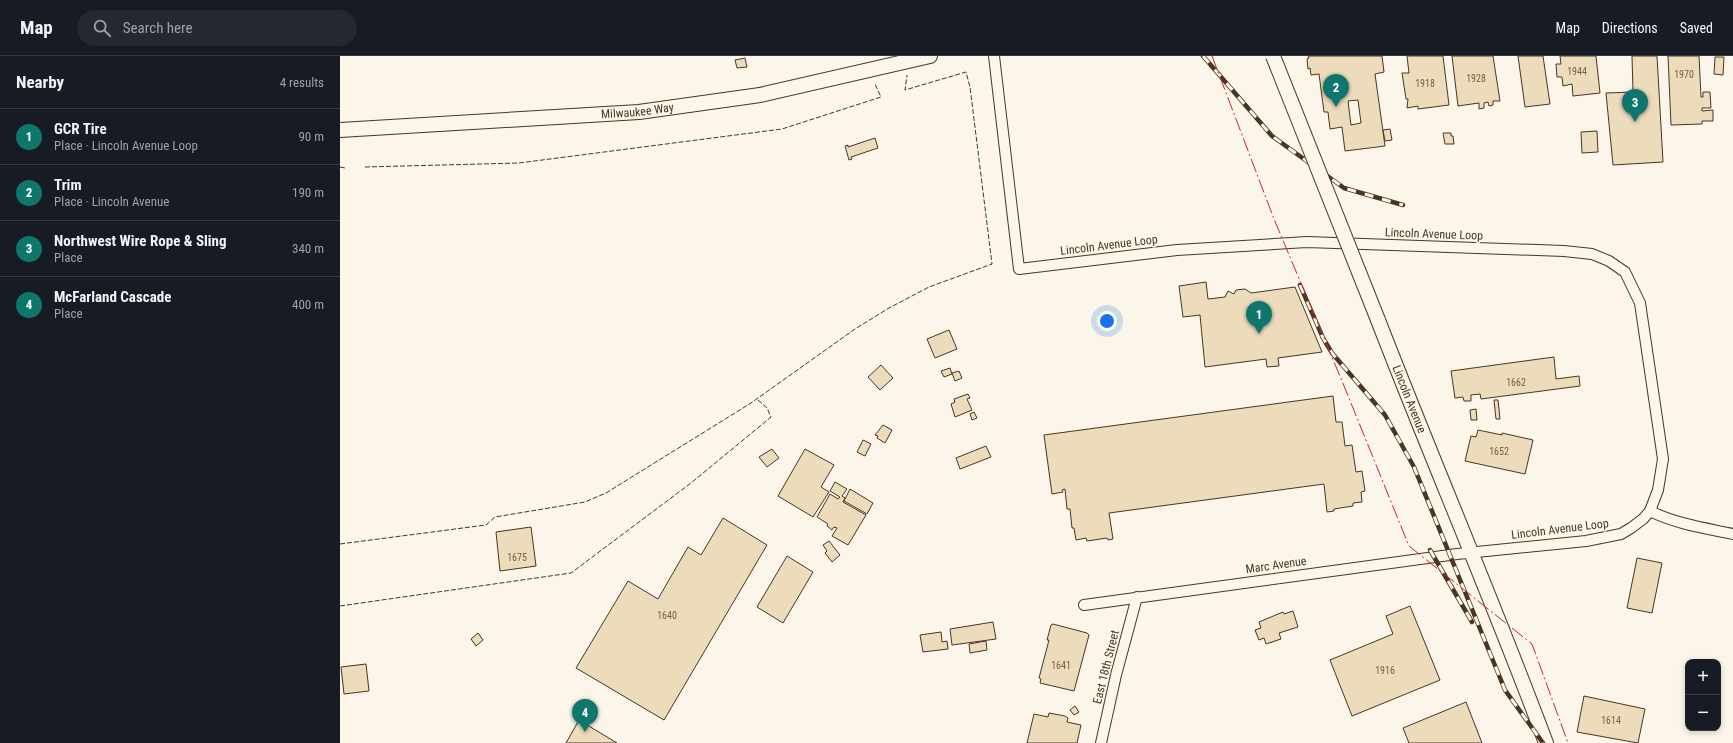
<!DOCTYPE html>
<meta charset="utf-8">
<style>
body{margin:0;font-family:"Roboto Condensed",sans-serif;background:#242831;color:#f1f3f6}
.controls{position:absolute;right:12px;bottom:12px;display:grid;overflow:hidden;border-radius:8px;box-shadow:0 2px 6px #0003}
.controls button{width:36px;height:36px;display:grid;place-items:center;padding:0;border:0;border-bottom:1px solid #363941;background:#171b24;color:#f1f3f6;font:20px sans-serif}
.you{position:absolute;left:767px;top:265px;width:14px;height:14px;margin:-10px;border:3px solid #fff;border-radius:50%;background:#1a73e8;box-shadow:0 0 0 6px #1a73e833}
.badge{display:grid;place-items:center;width:26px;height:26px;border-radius:50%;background:#0f766e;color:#fff;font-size:13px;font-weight:700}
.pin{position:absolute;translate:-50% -33px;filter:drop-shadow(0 1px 2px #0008)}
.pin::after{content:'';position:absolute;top:21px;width:14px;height:12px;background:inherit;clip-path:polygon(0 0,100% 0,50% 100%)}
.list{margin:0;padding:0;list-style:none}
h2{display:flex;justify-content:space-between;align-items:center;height:52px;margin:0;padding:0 16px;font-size:17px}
h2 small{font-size:13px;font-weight:400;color:#9ea1a6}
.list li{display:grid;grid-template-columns:26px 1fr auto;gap:12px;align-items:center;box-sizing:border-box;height:56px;padding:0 16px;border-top:1px solid #363941}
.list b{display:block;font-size:15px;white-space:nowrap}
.list p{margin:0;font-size:13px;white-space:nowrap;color:#9ea1a6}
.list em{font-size:13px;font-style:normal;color:#9ea1a6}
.icon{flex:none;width:22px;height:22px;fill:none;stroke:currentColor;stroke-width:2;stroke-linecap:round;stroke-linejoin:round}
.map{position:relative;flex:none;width:1393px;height:687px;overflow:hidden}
header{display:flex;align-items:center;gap:24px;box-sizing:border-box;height:56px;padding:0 20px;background:#171b24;border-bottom:1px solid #363941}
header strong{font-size:19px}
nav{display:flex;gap:22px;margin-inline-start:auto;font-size:14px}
.search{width:280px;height:36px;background:#242831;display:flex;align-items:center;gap:10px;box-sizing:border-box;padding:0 14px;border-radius:22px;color:#9ea1a6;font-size:15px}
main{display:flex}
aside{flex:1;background:#171b24}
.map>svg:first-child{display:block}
.building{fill:#ecdcbc;stroke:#4a3520;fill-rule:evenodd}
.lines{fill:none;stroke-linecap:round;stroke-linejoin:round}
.street-casing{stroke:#4a3520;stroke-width:12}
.secondary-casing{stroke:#4a3520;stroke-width:16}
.street{stroke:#fbf6e9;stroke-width:10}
.secondary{stroke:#fbf6e9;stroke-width:14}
.rail-casing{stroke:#4a3520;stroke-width:4.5}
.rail{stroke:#fbf6e9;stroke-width:3;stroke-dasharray:9;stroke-linecap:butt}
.secondary-bridge-casing{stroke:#4a3520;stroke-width:16;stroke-linecap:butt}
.secondary-bridge{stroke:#fbf6e9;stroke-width:14}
.fence{stroke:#4a3520;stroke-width:1;stroke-dasharray:5 2;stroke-linecap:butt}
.power{stroke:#c62828;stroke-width:1;stroke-dasharray:14 3 2 3;stroke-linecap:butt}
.labels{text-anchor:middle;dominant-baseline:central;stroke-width:3;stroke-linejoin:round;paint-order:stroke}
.number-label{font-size:10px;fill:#725f47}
.street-label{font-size:12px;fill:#4a3520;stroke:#fbf6e9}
</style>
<header>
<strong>Map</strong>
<div class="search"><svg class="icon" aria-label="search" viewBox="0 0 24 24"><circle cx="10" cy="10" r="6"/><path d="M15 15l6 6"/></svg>Search here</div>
<nav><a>Map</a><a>Directions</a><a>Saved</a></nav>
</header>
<main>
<aside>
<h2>Nearby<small>4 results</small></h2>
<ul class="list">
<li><span class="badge">1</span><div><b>GCR Tire</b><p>Place · Lincoln Avenue Loop</p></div><em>90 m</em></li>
<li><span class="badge">2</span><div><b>Trim</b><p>Place · Lincoln Avenue</p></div><em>190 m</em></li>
<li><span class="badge">3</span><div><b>Northwest Wire Rope &amp; Sling</b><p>Place</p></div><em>340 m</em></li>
<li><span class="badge">4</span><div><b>McFarland Cascade</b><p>Place</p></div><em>400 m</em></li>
</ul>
</aside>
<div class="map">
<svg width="1393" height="687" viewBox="0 0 1393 687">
<rect width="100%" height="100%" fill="#fbf6e9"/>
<g class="building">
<path d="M968 0H1042L1044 16 1035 18 1045 90 1005 95 1002 71 990 73 988 56H984L979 18 971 19 970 12 968 13 967 3 969 2ZM1018 44 1021 67 1011 69 1008 45Z"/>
<polygon points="1067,0 1103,0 1109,49 1078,53 1078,50 1067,52 1068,43 1066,43 1062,17 1069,17"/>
<polygon points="1112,0 1153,0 1160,45 1153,45 1153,49 1149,50 1148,46 1144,47 1144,52 1139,53 1139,47 1118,50"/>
<polygon points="1178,0 1203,0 1210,48 1185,51"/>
<polygon points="1220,0 1256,0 1260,37 1233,40 1232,28 1223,30 1222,21 1217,21 1216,8 1221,8"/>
<polygon points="1292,0 1317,0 1323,106 1273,109 1266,37 1293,36"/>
<polygon points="1328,0 1359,0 1361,41 1363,41 1363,36 1370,36 1371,52 1362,52 1362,55 1373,54 1373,65 1362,65 1362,68 1331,69"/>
<polygon points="1375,1 1384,1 1383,19 1374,18"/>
<polygon points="405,2 407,11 397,12 395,4"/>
<polygon points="1050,73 1052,84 1045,85 1043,74"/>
<polygon points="1257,75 1258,96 1242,97 1241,76"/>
<polygon points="1103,77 1111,77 1111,80 1113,80 1114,88 1105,88"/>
<polygon points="535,82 538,92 511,101 512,103 509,104 505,90 508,89 508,91"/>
<polygon points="866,226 868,243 885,241 888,235 894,238 896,234 905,233 911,237 955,231 982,296 938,302 939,310 927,311 926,303 865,311 860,259 843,261 839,230"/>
<polygon points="609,274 617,293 595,302 587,283"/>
<polygon points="1214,301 1216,323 1239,320 1240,330 1141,343 1140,338 1131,339 1131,345 1124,345 1123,341 1115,342 1111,315"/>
<polygon points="541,309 553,322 540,334 528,321"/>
<polygon points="610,312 612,318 604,321 601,315"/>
<polygon points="619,315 622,322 615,325 612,317"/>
<polygon points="628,338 630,342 627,343 632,354 615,361 611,348 615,346 614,343"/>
<polygon points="993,340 996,366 1002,366 1005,390 1012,389 1016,416 1022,415 1025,435 1021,436 1022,446 1013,447 1013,450 994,453 994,455 987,456 984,428 769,457 773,483 768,484 767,482 747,485 746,482 736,484 734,472 732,472 730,453 727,453 725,433 722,434 723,436 712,438 704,379"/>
<polygon points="1154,344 1158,344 1160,363 1156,363"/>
<polygon points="1136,353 1137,364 1131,364 1130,354"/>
<polygon points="634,356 637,362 632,364 630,358"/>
<polygon points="543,369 552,374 545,387 537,382 538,380 535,379"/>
<polygon points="1138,374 1162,379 1162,377 1193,384 1185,418 1125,405 1131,380 1136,381"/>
<polygon points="523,384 531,388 525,400 517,396"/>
<polygon points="646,390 651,401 620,413 616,402"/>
<polygon points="432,393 439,402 427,411 419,401"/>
<polygon points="465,393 494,409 481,431 489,436 473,461 438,440"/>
<polygon points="495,426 507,433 502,440 505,442 503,446 526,459 508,489 492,480 497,472 494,471 492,474 487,470 488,468 477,461 490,438 498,443 500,441 490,435"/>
<polygon points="510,433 533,447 527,458 504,445"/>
<polygon points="383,462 427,489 324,664 236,612 288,525 318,543 348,491 361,499"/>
<polygon points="191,471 196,510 160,515 156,476"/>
<polygon points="489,485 500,499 492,506 485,497 487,495 483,489"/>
<polygon points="447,500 473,516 443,567 417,551"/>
<polygon points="1297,502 1322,507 1312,557 1287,552"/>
<polygon points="1070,550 1100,624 1012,660 990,604 1053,578 1046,560"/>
<polygon points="953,555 958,571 939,577 941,583 926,588 924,582 919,584 915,574 921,572 919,566 943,556 944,558"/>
<polygon points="653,566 656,583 612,589 610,573"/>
<polygon points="713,568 747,577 749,579 734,635 700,627 701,623 699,622 709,584 707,584 711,569"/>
<polygon points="601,576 602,586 607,585 608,593 583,596 580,579"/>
<polygon points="138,577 143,584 136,590 131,583"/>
<polygon points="646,585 647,594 630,597 629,588"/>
<polygon points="26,608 29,635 4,638 1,611"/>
<polygon points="1244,640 1305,653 1298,687 1237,676"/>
<polygon points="1126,646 1142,687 1069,687 1063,672"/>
<polygon points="735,650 739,656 734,659 730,654"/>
<polygon points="709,657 725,660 728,662 727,666 741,669 737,687 687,687 694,658 708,661"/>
<polygon points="239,664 277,687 226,687"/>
</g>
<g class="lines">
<defs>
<g id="street">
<polyline points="654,0 679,213 837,194 967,186 1224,195 1252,198 1269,205 1285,216 1300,247 1323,403 1318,434 1310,455 1303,463 1291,472 1281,478 1246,485 1117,498 744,549"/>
<path d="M1310 455C1336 468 1365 472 1393 478"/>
<polyline points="761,687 776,619 797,541"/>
</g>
<g id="secondary">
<path id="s1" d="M0 74 299 56 420 39 590 0"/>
<path id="s2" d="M1038 264C1093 406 1153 545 1206 687"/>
</g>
</defs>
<use href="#street" class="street-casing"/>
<use href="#secondary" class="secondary-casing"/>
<use href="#street" class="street"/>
<use href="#secondary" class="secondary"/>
<defs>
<g id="rail">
<polyline points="863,0 932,80 1004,132 1063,149"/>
<polyline points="960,229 983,282 992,297 1045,359 1074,411 1165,634 1203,687"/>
<polyline points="1090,494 1132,566"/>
</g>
</defs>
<use href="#rail" class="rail-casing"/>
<use href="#rail" class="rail"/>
<defs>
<polyline id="secondary-bridge" points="933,0 1038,264"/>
</defs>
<use href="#secondary-bridge" class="secondary-bridge-casing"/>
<use href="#secondary-bridge" class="secondary-bridge"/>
<g class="fence">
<polyline points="0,111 5,112"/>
<polyline points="25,111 179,107 442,73 541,41 535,28"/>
<polyline points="0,488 146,469 155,461 245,446 266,437 411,347 515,273 549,252 589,231 652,208 630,31 626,16 565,34 567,19"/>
<polyline points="0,550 231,517 351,427 431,361 427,352 417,343"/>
</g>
<polyline class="power" points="872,0 934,163 1002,325 1069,490 1192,588 1228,687"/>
</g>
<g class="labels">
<g class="number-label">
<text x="1237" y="15">1944</text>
<text x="1344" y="18">1970</text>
<text x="1136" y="22">1928</text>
<text x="1085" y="27">1918</text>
<text x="1176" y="326">1662</text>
<text x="1159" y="395">1652</text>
<text x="177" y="501">1675</text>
<text x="327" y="559">1640</text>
<text x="721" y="609">1641</text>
<text x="1045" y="614">1916</text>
<text x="1271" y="664">1614</text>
</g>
<g class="street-label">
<text stroke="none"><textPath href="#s1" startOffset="298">Milwaukee Way</textPath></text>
<text transform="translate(1094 178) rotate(2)">Lincoln Avenue Loop</text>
<text transform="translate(769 189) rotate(-7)">Lincoln Avenue Loop</text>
<text stroke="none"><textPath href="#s2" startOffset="85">Lincoln Avenue</textPath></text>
<text transform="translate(1220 473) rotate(-7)">Lincoln Avenue Loop</text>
<text transform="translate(936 509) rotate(-8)">Marc Avenue</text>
<text transform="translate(766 611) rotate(-76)">East 18th Street</text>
</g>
</g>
</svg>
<div class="controls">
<button>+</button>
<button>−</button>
</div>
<div class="you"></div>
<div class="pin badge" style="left:919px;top:278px">1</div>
<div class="pin badge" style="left:996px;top:51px">2</div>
<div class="pin badge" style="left:1295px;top:66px">3</div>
<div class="pin badge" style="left:245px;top:676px">4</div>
</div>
</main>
